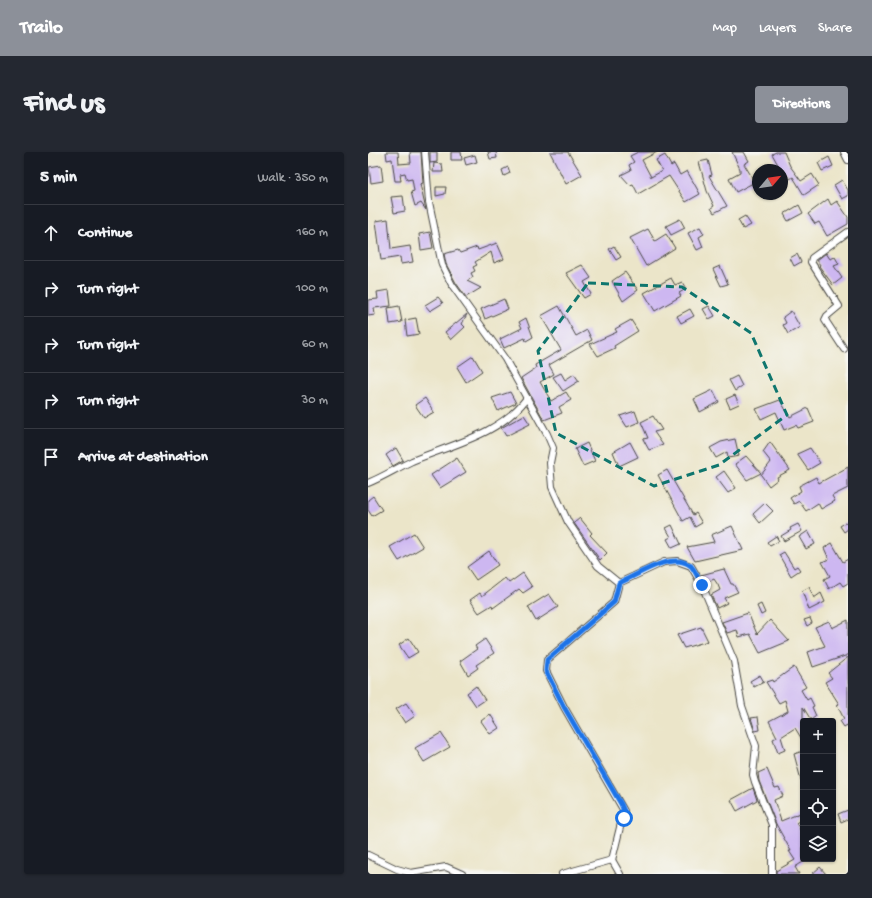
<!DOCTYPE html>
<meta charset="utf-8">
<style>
body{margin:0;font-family:"Gochi Hand",sans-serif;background:#242831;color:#f1f3f6}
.controls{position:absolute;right:12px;bottom:12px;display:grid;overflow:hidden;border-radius:4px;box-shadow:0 1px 3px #0004}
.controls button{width:36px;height:36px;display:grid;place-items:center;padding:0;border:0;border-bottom:1px solid #363941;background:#171b24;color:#f1f3f6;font:20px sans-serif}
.compass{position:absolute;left:384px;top:12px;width:36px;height:36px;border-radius:50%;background:#171b24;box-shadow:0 1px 3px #0004;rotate:61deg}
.stop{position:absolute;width:12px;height:12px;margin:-9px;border:3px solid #1a73e8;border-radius:50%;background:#fff}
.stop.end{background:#1a73e8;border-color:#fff;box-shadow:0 1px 4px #0008}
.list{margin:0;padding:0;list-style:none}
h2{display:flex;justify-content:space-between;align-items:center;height:52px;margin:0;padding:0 16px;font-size:17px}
h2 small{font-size:13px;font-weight:400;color:#9ea1a6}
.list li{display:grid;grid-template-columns:26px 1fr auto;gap:12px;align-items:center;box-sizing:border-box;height:56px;padding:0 16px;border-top:1px solid #363941}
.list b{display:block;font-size:15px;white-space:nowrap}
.list em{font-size:13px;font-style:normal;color:#9ea1a6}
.icon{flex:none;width:22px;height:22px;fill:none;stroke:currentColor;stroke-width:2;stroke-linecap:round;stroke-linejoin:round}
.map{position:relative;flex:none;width:480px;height:722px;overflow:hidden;border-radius:4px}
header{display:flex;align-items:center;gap:24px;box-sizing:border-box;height:56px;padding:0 20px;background:#8c9099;color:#fff}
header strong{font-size:19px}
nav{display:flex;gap:22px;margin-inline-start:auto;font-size:14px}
.intro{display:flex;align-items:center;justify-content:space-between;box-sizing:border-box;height:96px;padding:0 24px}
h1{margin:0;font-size:28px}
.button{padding:10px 18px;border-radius:4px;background:#8c9099;color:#fff;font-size:14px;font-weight:700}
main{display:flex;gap:24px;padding:0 24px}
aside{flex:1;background:#171b24;border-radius:4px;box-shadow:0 1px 3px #0004}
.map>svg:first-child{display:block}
.building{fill:#cdb7f1}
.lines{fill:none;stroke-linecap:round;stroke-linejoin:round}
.minor-casing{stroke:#484743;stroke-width:8}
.minor{stroke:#fff;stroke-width:6}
.route{stroke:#1a73e8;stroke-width:5}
.marked{fill:none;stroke:#0f766e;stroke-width:3;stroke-dasharray:8 5;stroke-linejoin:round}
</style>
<header>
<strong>Trailo</strong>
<nav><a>Map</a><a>Layers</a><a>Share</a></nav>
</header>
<div class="intro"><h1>Find us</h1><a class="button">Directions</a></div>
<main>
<aside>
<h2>5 min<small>Walk · 350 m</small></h2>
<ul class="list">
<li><svg class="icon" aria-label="ahead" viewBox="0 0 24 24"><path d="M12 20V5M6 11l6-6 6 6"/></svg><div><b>Continue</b></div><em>160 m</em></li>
<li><svg class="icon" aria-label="right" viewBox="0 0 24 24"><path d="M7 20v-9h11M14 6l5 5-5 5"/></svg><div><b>Turn right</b></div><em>100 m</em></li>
<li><svg class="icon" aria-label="right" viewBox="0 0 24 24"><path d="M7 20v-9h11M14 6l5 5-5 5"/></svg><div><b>Turn right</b></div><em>60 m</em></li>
<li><svg class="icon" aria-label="right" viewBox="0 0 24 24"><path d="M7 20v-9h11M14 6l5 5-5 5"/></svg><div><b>Turn right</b></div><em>30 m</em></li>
<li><svg class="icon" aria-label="arrive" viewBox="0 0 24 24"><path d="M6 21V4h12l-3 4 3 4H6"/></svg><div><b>Arrive at destination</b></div></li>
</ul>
</aside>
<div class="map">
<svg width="480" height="722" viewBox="0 0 480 722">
<rect width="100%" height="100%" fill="#f6f6f2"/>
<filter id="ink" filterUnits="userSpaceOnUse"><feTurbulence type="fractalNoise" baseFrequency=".025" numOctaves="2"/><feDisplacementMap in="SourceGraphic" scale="8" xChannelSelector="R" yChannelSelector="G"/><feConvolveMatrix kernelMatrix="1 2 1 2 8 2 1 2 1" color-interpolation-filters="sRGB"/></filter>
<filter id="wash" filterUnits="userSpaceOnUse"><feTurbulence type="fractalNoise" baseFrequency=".012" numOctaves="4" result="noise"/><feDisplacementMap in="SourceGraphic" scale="16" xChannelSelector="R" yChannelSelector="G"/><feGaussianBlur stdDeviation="0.9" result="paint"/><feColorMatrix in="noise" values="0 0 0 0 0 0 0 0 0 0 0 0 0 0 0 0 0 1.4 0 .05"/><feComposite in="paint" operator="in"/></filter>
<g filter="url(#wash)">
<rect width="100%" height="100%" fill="#ebe5c9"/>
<g id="blocks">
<g class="building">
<polygon points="18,0 30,0 31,12 43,11 42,0 53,0 55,31 52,32 58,58 53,51 47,54 43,40 46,39 44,27 39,28 37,21 32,22 33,29 27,29 24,7 19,8"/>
<polygon points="62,0 69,0 69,10 62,11"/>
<polygon points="83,0 93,0 94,8 83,8"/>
<polygon points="120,0 128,0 129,6 122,7"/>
<polygon points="182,0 200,0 214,23 198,32"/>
<polygon points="270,0 289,0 274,8 283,25 294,19 288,8 297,3 303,14 306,12 312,23 319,19 332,42 318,50 301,24 270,42 265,32 262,33 253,23 263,18 261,13 266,10 262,4"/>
<polygon points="364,0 376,0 381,9 376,12 387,30 368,40 361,26 372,20 372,17"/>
<polygon points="408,0 416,0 422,14 433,29 444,22 451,33 436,43 425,25 422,27 415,18 413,18 404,2"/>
<polygon points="107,3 109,10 98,13 96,6"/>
<polygon points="461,5 465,14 454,19 450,11"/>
<polygon points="340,8 344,23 341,24 359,54 346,61 343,56 346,54 339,39 331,10"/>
<polygon points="66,11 74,12 75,20 65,20"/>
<polygon points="13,13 15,29 3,31 1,15"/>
<polygon points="140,15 142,21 136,24 134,18"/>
<polygon points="474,28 480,38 480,44 474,47 466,33"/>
<polygon points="68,35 78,35 77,42 68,44"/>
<polygon points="35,44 37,59 26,61 23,45"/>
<polygon points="460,47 463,53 469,49 480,65 480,72 459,84 451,70 447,72 440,62"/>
<polygon points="431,53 435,61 420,69 416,62"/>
<polygon points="377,64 383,73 375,77 370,68"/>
<polygon points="20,67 23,97 42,94 45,110 33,112 32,105 13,108 8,69"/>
<polygon points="312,67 317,76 303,83 298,74"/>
<polygon points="332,75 336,82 331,85 335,95 329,98 320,81"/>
<polygon points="280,77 287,89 298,82 307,96 278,114 262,86"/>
<polygon points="62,80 65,96 53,98 51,82"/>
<polygon points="129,91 136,107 126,111 123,100 107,110 109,113 105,115 107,119 103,121 105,125 99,129 113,136 98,145 88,131 78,112 76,102 90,98 92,101 109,95 110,98"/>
<polygon points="246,94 253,105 248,108 241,97"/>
<polygon points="458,101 462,107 467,105 471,112 466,114 474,126 465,133 451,114 452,113 449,108"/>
<polygon points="429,102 433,110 426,114 422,106"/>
<polygon points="214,113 223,126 216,130 223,142 216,146 198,121"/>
<polygon points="352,114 360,132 353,134 345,117"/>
<polygon points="257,120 270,138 255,149 244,129"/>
<polygon points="303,126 307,133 314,130 318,137 311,141 313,144 287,159 276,141"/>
<polygon points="21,138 23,154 6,156 7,163 0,164 0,148 10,147 9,140"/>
<polygon points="70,145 75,151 62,159 57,153"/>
<polygon points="136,147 140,157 117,167 113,157"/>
<polygon points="31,154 34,170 22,172 20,156"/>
<polygon points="191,154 208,184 219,178 224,188 181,213 186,222 172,230 183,249 198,240 203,248 191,255 194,261 176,268 153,226 168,216 167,213 193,198 173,164"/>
<polygon points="341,154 347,164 341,167 335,157"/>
<polygon points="322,157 326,164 313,171 309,164"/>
<polygon points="423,159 432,175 420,182 415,173 418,171 415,165"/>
<polygon points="99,162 94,172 97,175 83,188 77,180"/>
<polygon points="48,166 51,182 39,184 37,168"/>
<polygon points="158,166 165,185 158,189 157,186 136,196 132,187 154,176 151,170"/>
<polygon points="263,168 270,179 246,194 247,196 230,204 222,192 249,180 247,177"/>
<polygon points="105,204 114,219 98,230 89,215"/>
<polygon points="193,221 197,228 206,222 211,229 195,239 185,225"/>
<polygon points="369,224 374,234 367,239 361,228"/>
<polygon points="345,238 351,250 332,260 326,247"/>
<polygon points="142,240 148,251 130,259 124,246"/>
<polygon points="367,243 371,252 362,256 358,247"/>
<polygon points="57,246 66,260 56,266 47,253"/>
<polygon points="412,248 422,265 440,256 446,270 430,276 428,273 416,278 408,260 393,267 388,257"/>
<polygon points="267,259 271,270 259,275 252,264"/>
<polygon points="156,263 162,272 138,284 133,276"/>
<polygon points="285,264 294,278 286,280 295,293 281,298 275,287 280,286 273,270"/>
<polygon points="367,287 371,304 360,306 359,300 348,306 342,296 353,290"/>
<polygon points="262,290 270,305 251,314 245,300"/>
<polygon points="402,290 422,318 409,325 410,327 401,334 393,323 403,310 395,300"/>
<polygon points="219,291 227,309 215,314 207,297"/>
<polygon points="28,296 35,308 25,314 18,303"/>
<polygon points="442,296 452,311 440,318 429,302"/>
<polygon points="378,304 393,321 379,328 367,312"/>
<polygon points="89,306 98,320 72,336 63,323"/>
<polygon points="480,315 480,336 464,344 467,349 453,357 450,351 438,359 431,349 426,352 422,346 433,339 431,334 448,325 451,331"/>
<polygon points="299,318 325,363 328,361 334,371 327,375 322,365 315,369 290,323"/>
<polygon points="356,319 368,336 360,341 348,325"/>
<polygon points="5,344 14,358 4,364 0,358 0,348"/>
<polygon points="397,351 405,359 392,371 385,362"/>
<polygon points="212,366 224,381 222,383 239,401 232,408 206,371"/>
<polygon points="480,369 480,377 476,380 472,374"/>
<polygon points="430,372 434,379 416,389 413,384 423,378 422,376"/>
<polygon points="304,373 313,392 304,396 299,387 303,385 298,376"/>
<polygon points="364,374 375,398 327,409 319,395 346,390 343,383"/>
<polygon points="440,379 447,392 438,397 431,385"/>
<polygon points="46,381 55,395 31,409 22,395"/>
<polygon points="408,384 411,389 402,394 399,390"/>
<polygon points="464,391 475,410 480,407 480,431 475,434 472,430 461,437 456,427 462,424 454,410 461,407 456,396"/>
<polygon points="121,399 130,413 108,428 99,415"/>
<polygon points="416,400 426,416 429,414 432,418 423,424 411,403"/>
<polygon points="356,417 363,432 365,432 370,440 356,446 359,451 349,456 343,443 352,438 350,433 346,427 338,431 333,423"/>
<polygon points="155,421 164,435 155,441 151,437 125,456 124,453 111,461 102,448 112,441 114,444 137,426 141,431"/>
<polygon points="441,435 446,446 453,441 457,450 441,458 434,439"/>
<polygon points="181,442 190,455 168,469 160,455"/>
<polygon points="393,452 397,461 393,463 389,454"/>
<polygon points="380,461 389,482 402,468 421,489 392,501 382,482 371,485 369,478 359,481 354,470"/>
<polygon points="442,466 444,471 439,474 436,468"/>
<polygon points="480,468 480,503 445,515 440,500 457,494 447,475 461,469 464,476"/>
<polygon points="333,475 340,489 316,496 309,483"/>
<polygon points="41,486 50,500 40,506 31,493"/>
<polygon points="117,487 126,501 108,513 110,516 100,523 92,509 109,497 107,494"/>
<polygon points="480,505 480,575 479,573 476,575 472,569 476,567 469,553 471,552 457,530 464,526 460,521"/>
<polygon points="426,515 438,535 433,538 439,548 442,546 446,554 444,555 448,564 443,568 435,555 435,589 427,576 413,585 417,598 410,601 405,587 409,585 401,569 420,559 417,548 411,551 398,530 404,528 405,530"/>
<polygon points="392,523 396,530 386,535 382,529"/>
<polygon points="108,534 117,548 108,554 99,541"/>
<polygon points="38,551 47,564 37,571 28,557"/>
<polygon points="122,562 131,576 122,582 113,569"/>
<polygon points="390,565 392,578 387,579 383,566"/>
<polygon points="73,581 82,595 56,610 47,596"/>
<polygon points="435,599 435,627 433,628 426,602"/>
<polygon points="399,617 407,636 411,635 415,644 406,648 413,669 435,660 435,666 428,671 435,682 435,710 427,715 431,722 408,722 408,719 427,708 421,699 423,699 408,672 391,629 390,621"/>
<polygon points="385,636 389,648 369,659 363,648"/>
<polygon points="480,658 480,667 473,670 470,662"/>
<polygon points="452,715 458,722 444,722"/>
</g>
</g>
</g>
<g filter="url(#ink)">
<use href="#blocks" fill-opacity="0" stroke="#484743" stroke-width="1"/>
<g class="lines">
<defs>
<g id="minor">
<polyline points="57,0 61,50 74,113 84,133 137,207 179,282 185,296 182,311 184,335 200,370 230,414 251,431 296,410 309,409 323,414 334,433 366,509 374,554 388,594 385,623 387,630 404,673 404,722"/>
<polyline points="476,0 480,8"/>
<polyline points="476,197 457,168 459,164 471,154 443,110 444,106 480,80"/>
<path d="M0 331C15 325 29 316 44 309 85 292 131 283 159 246"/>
<polyline points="0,703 29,717 43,721 78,715 94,722"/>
<polyline points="244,708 256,659 196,555 178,519 179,508 246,450 251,431"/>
<polyline points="194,722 244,708 252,722"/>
</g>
</defs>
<use href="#minor" class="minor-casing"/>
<use href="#minor" class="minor"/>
</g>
</g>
<g class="lines" filter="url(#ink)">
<path class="route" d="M256 666V659L253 652 196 555 178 519 179 508 246 450 251 431C269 424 304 398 323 414 327 418 331 428 334 433"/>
</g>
<path class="marked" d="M220 131 314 135 383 181 419 263 351 313 286 334 188 281 170 199Z"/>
</svg>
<div class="controls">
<button>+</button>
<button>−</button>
<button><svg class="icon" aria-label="locate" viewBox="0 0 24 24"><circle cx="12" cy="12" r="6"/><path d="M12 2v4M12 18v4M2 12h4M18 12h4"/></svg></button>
<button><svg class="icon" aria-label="layers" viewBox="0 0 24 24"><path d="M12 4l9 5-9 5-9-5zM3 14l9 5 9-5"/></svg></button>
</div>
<svg class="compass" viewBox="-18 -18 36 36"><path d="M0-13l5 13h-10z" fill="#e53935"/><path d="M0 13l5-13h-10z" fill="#9ea1a6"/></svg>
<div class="stop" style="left:256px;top:666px"></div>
<div class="stop end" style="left:334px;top:433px"></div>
</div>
</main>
